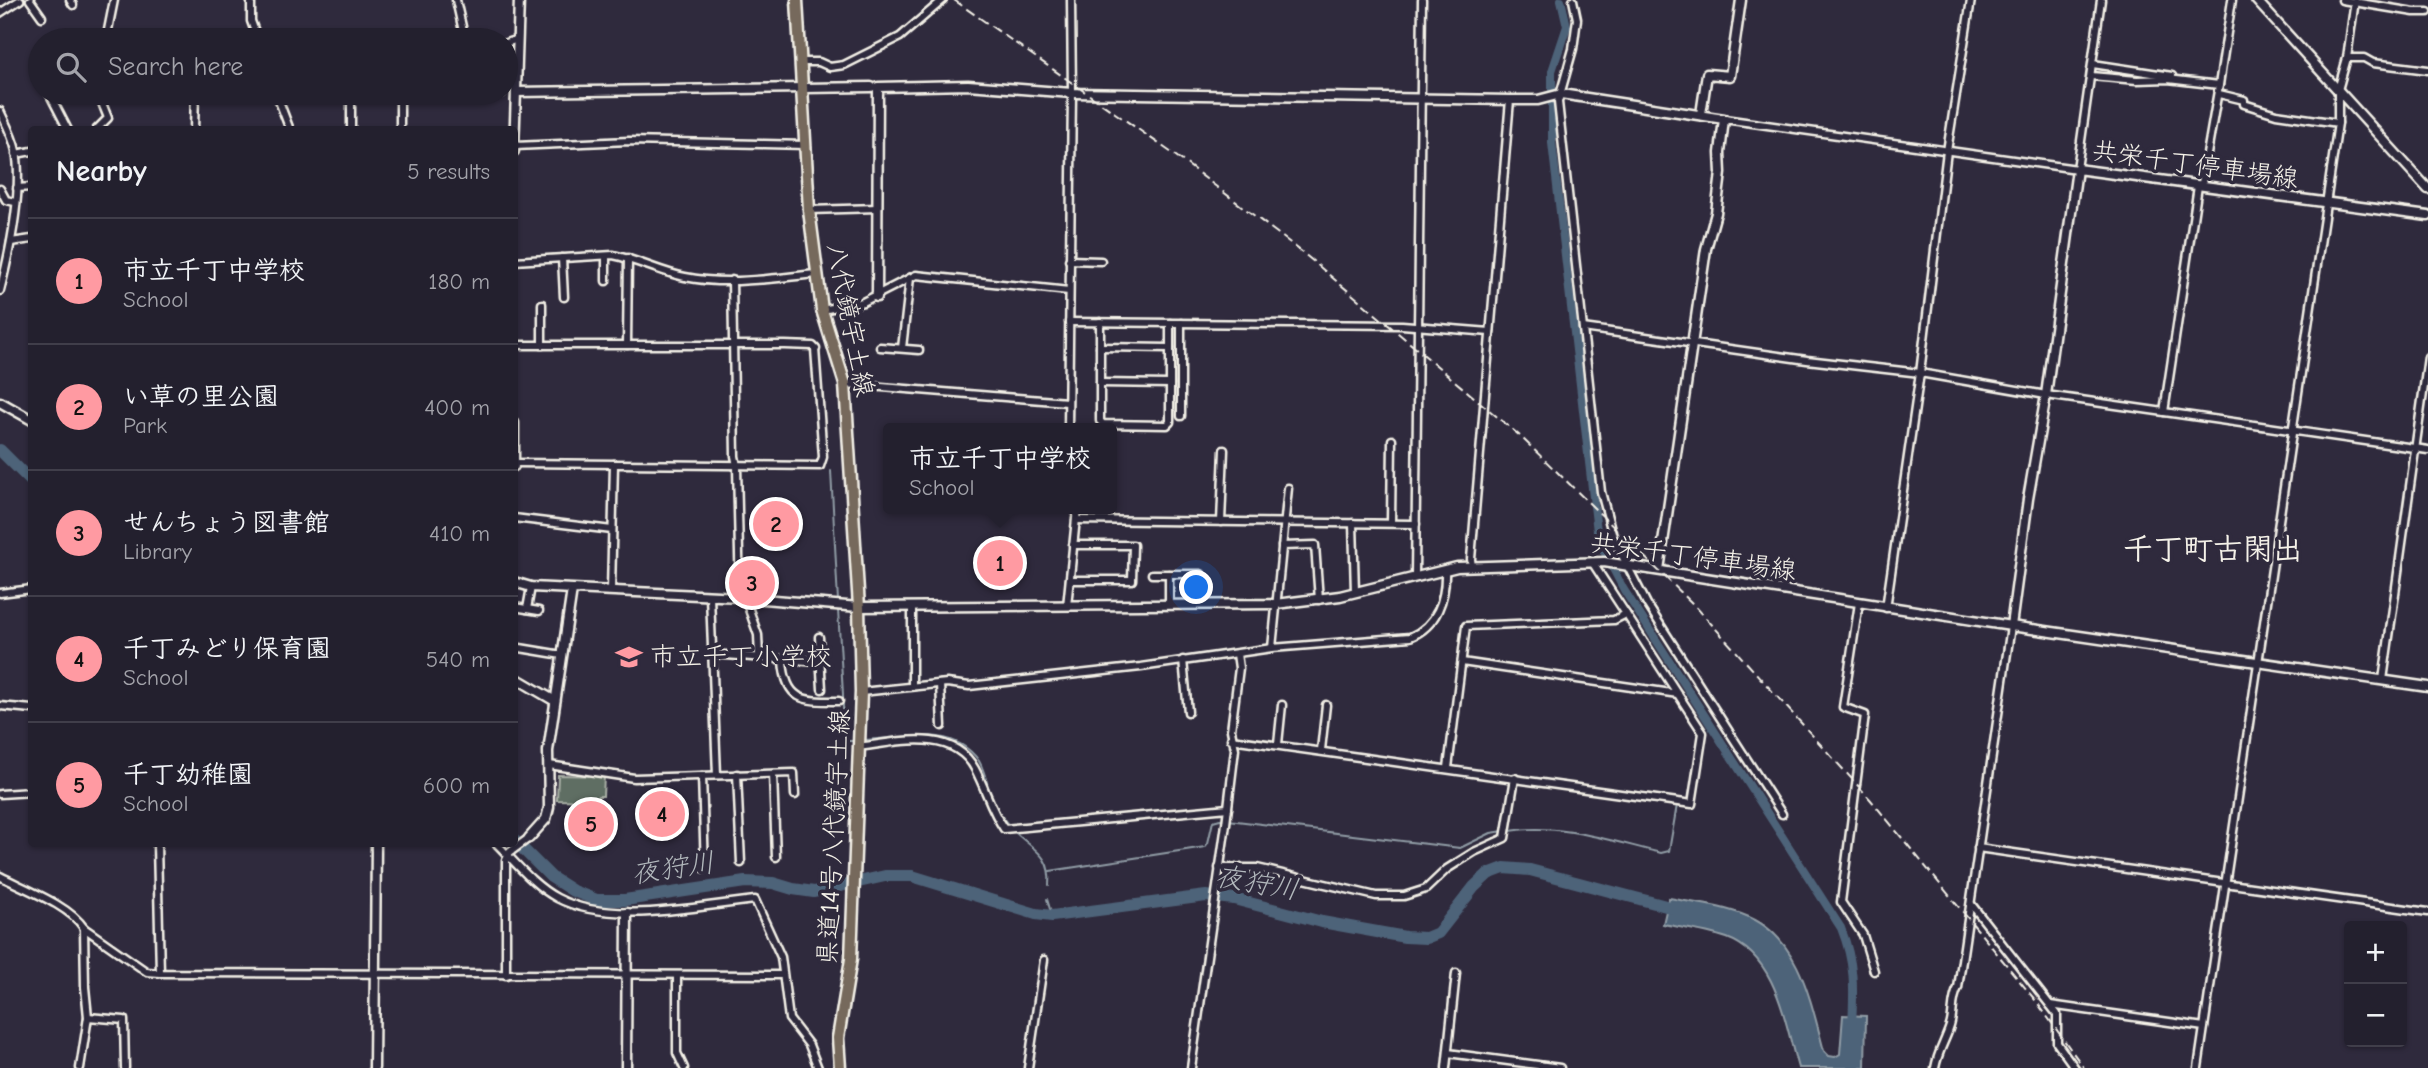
<!DOCTYPE html>
<meta charset="utf-8">
<style>
body{margin:0;font-family:"Comic Neue","Klee One",sans-serif;background:#2f2d3a;color:#f1f3f6}
.controls{position:absolute;right:21px;bottom:21px;display:grid;overflow:hidden;border-radius:7px;box-shadow:0 2px 5px #0004}
.controls button{width:63px;height:63px;display:grid;place-items:center;padding:0;border:0;border-bottom:2px solid #403e4a;background:#23202e;color:#f1f3f6;font:35px sans-serif}
.you{position:absolute;left:1197px;top:588px;width:24px;height:24px;margin:-18px;border:5px solid #fff;border-radius:50%;background:#1a73e8;box-shadow:0 0 0 10px #1a73e833}
.badge{display:grid;place-items:center;width:46px;height:46px;border-radius:50%;background:#ff9aa2;color:#111;font-size:23px;font-weight:700}
.pin{position:absolute;translate:-50% -50%;border:4px solid #fff;box-shadow:0 2px 7px #0006}
.popup{position:absolute;left:883px;top:423px;width:234px;height:91px;box-sizing:border-box;display:grid;place-content:center;border-radius:7px;background:#23202e;filter:drop-shadow(0 2px 5px #0005);font-size:23px;white-space:nowrap;color:#a3a3aa}
.popup b{font-size:26px;color:#f1f3f6}
.popup::after{content:'';position:absolute;left:50%;top:100%;margin-left:-14px;border:14px solid transparent;border-top-color:#23202e}
.list{margin:0;padding:0;list-style:none}
h2{display:flex;justify-content:space-between;align-items:center;height:91px;margin:0;padding:0 28px;font-size:30px}
h2 small{font-size:23px;font-weight:400;color:#a3a3aa}
.list li{display:grid;grid-template-columns:46px 1fr auto;gap:21px;align-items:center;box-sizing:border-box;height:126px;padding:0 28px;border-top:2px solid #403e4a}
.list b{display:block;font-size:26px;white-space:nowrap}
.list p{margin:0;font-size:23px;white-space:nowrap;color:#a3a3aa}
.list em{font-size:23px;font-style:normal;color:#a3a3aa}
.icon{flex:none;width:38px;height:38px;fill:none;stroke:currentColor;stroke-width:2;stroke-linecap:round;stroke-linejoin:round}
.map{position:relative;flex:none;width:2428px;height:1068px;overflow:hidden}
.search{position:absolute;background:#23202e;box-shadow:0 2px 5px #0004;left:28px;top:28px;width:490px;height:77px;display:flex;align-items:center;gap:18px;box-sizing:border-box;padding:0 24px;border-radius:38px;color:#a3a3aa;font-size:26px}
.panel{position:absolute;background:#23202e;box-shadow:0 2px 5px #0004;left:28px;top:126px;width:490px;height:721px;border-radius:7px}
.map>svg:first-child{display:block}
.green{fill:#5f6e64;stroke:#aab0a6;stroke-width:2}
.water{fill:#4e6379;stroke:#909ca5;stroke-width:2}
.lines{fill:none;stroke-linecap:round;stroke-linejoin:round}
.stream{stroke:#909ca5;stroke-width:2}
.canal{stroke:#4e6379;stroke-width:8}
.river{stroke:#4e6379;stroke-width:12}
.street-casing{stroke:#f4f1e8;stroke-width:11}
.secondary-casing{stroke:#f4f1e8;stroke-width:13}
.primary-casing{stroke:#f4f1e8;stroke-width:15}
.street{stroke:#2f2a3d;stroke-width:6}
.secondary{stroke:#2f2a3d;stroke-width:8}
.primary{stroke:#76695c;stroke-width:10}
.rail{stroke:#f4f1e8;stroke-width:2;stroke-dasharray:10 5;stroke-linecap:butt}
.labels{text-anchor:middle;dominant-baseline:central;stroke-width:7;stroke-linejoin:round;paint-order:stroke}
.street-label{font-size:26px;fill:#f4f1e8;stroke:#2f2a3d}
.poi-label{font-size:26px;fill:#f4f1e8;stroke:#2f2a3d;text-anchor:start}
.water-label{font-size:28px;font-style:italic;fill:#b2b8bc;stroke:#2f2a3d}
.quarter-label{font-size:30px;font-weight:bold;fill:#f4f1e8;stroke:#2f2a3d}
</style>
<div class="map">
<svg width="2428" height="1068" viewBox="0 0 2428 1068">
<rect width="100%" height="100%" fill="#2f2a3d"/>
<filter id="ink" filterUnits="userSpaceOnUse"><feTurbulence type="fractalNoise" baseFrequency=".0143" numOctaves="2"/><feDisplacementMap in="SourceGraphic" scale="14" xChannelSelector="R" yChannelSelector="G"/><feConvolveMatrix kernelMatrix="1 2 1 2 8 2 1 2 1" color-interpolation-filters="sRGB"/></filter>
<g filter="url(#ink)">
<polygon class="green" points="558,775 604,776 603,796 598,796 596,801 557,800"/>
<path class="water" d="M1669 898C1695 903 1724 906 1749 917 1800 939 1811 1003 1824 1051L1829 1056 1835 1057 1840 1054 1843 1015 1866 1016 1865 1068H1798C1785 1024 1777 956 1727 938 1707 931 1684 928 1663 924Z"/>
<g class="lines">
<g class="stream">
<polyline points="831,471 838,601"/>
<polyline points="838,610 843,694 843,737 846,741 855,741"/>
<path d="M864 740C901 739 953 723 979 761 985 771 988 787 991 798"/>
<polyline points="997,810 1010,827"/>
<path d="M1014 831C1033 850 1052 855 1049 885"/>
<path d="M1510 831C1561 823 1611 841 1661 853L1669 851 1677 805"/>
<polyline points="1050,871 1205,847 1208,843 1213,821 1220,819 1460,848 1491,833 1504,831"/>
<polyline points="1047,899 1052,916"/>
</g>
<path class="canal" d="M1561 0 1567 26 1552 71V143L1598 540 1624 590 1841 928C1855 963 1854 988 1852 1025"/>
<g class="river">
<polyline points="0,450 32,482"/>
<polyline points="514,840 551,877 573,891 597,900 625,900 745,882 773,883 793,889 814,892 885,876 912,876 1036,914 1052,916 1206,896 1234,899 1322,922 1405,937 1426,938 1438,933 1474,887 1488,874 1504,868 1530,870 1681,910"/>
</g>
<defs>
<g id="street">
<polyline points="30,0 42,17"/>
<polyline points="70,0 73,5"/>
<polyline points="251,0 251,21 258,40"/>
<polyline points="456,0 465,40"/>
<polyline points="1573,0 1577,19 1573,49 1558,102 1601,492 1614,540 1647,604 1782,814"/>
<polyline points="2342,0 2414,12 2428,12"/>
<polyline points="0,13 20,0"/>
<polyline points="106,40 114,0"/>
<polyline points="506,43 518,39"/>
<polyline points="2347,58 2364,58 2373,63 2428,70"/>
<polyline points="801,62 819,62 830,67 844,65 900,37 943,0"/>
<polyline points="2093,64 2172,76"/>
<polyline points="2091,76 2137,80 2168,79 2219,85 2232,0"/>
<polyline points="49,93 68,130"/>
<polyline points="276,93 290,130"/>
<polyline points="2219,94 2244,100 2244,104 2276,114 2338,123"/>
<polyline points="279,98 502,93"/>
<path d="M0 111C6 124 13 137 16 151 23 191 10 251 0 291"/>
<polyline points="1724,119 2077,169 2101,0"/>
<polyline points="96,130 108,118 98,93"/>
<polyline points="194,130 195,93"/>
<polyline points="351,130 351,96"/>
<polyline points="400,130 400,96"/>
<polyline points="515,146 629,141 806,145"/>
<polyline points="16,154 32,151"/>
<polyline points="17,188 32,187"/>
<polyline points="0,189 6,200 15,202"/>
<polyline points="809,210 878,208"/>
<polyline points="11,242 32,239"/>
<polyline points="606,256 606,281"/>
<polyline points="562,258 564,297"/>
<polyline points="1069,260 1101,261"/>
<path d="M514 261 613 255C638 260 660 272 685 277 728 286 773 278 816 274"/>
<polyline points="732,280 735,456 737,466 740,597"/>
<polyline points="542,304 542,345"/>
<polyline points="822,310 863,302 916,275 1069,291"/>
<polyline points="1069,322 1402,325 1490,332"/>
<polyline points="1100,322 1100,421 1103,424 1167,425 1170,422 1170,323"/>
<polyline points="1583,328 1807,360 1920,373 2046,395 2428,450"/>
<polyline points="514,345 785,345 813,346 816,349"/>
<polyline points="627,345 628,258"/>
<polyline points="880,347 919,350"/>
<polyline points="1100,347 1170,348"/>
<polyline points="902,348 910,278"/>
<polyline points="1100,383 1170,384"/>
<polyline points="845,384 1067,402"/>
<polyline points="2164,412 2198,186 2202,183 2219,85"/>
<polyline points="1181,416 1181,323"/>
<polyline points="1068,428 1072,93 1071,0"/>
<polyline points="516,463 820,466 823,457 815,349"/>
<polyline points="514,518 612,530"/>
<polyline points="1076,520 1416,524"/>
<polyline points="1221,522 1224,450"/>
<polyline points="1353,523 1355,592"/>
<polyline points="1391,523 1392,440"/>
<polyline points="1282,546 1315,545 1319,600"/>
<polyline points="1472,567 1471,559 1510,100"/>
<polyline points="1152,574 1201,574"/>
<polyline points="1415,576 1422,0"/>
<polyline points="1070,580 1132,580 1133,545 1073,545"/>
<polyline points="611,591 614,464"/>
<polyline points="0,593 32,589"/>
<polyline points="710,596 717,775"/>
<polyline points="745,598 758,635 759,657"/>
<polyline points="1859,603 1843,707 1865,715 1841,902 1863,935 1874,971"/>
<polyline points="1169,604 1169,574"/>
<polyline points="1067,606 1077,509"/>
<polyline points="514,607 539,611"/>
<polyline points="912,608 912,686"/>
<polyline points="1886,608 1920,373 1947,151 1971,0"/>
<polyline points="527,609 531,587"/>
<polyline points="819,637 822,689"/>
<polyline points="514,647 562,655"/>
<polyline points="1272,648 1288,488"/>
<polyline points="712,654 820,662"/>
<polyline points="1183,660 1188,712"/>
<path d="M783 661C786 702 804 701 839 701"/>
<polyline points="1462,662 1678,694"/>
<polyline points="2383,680 2428,357"/>
<polyline points="940,684 942,726"/>
<path d="M861 692 947 683 969 686 1141 667 1272 648 1410 637C1437 626 1446 599 1445 571"/>
<polyline points="0,706 32,709"/>
<polyline points="1231,739 1692,804 1703,733 1626,614"/>
<polyline points="1278,744 1282,705"/>
<path d="M859 747C897 742 953 727 975 769 986 790 991 810 1004 829L1228 808"/>
<polyline points="1321,750 1326,705"/>
<polyline points="549,765 634,778 794,773 795,795"/>
<polyline points="1448,768 1466,626 1614,620 1626,614 1592,562"/>
<polyline points="737,774 741,863"/>
<polyline points="773,774 776,857"/>
<polyline points="702,776 705,869"/>
<polyline points="0,794 32,792"/>
<polyline points="157,844 160,973"/>
<path d="M497 844C516 863 533 885 557 898 610 926 697 906 755 900L781 957 789 1019 809 1045 818 1068"/>
<polyline points="1978,848 2428,912"/>
<polyline points="1219,868 1257,868 1376,896 1404,896 1426,889 1447,869 1474,852 1505,838 1515,778"/>
<path d="M0 876C25 889 69 905 84 928L85 987 88 1017 80 1068"/>
<polyline points="1971,904 2057,1014 2057,1043 2075,1068"/>
<polyline points="84,928 147,972 160,973 782,975"/>
<polyline points="506,975 506,860 510,852 529,838"/>
<polyline points="677,976 677,1053 684,1068"/>
<polyline points="2050,1005 2204,1027"/>
<polyline points="88,1017 124,1020 125,1068"/>
<polyline points="1448,1053 1560,1068"/>
<polyline points="1028,1068 1044,960"/>
<polyline points="1191,1068 1226,824 1235,749 1231,730 1239,668 1237,654"/>
<polyline points="1446,1068 1456,973"/>
<path d="M1935 1068C1938 1051 1945 1042 1950 1026 1954 1014 1951 1000 1958 988L2011 626"/>
<polyline points="2198,1068 2338,123 2338,90 2347,58 2355,0"/>
</g>
<g id="secondary">
<polyline points="2256,0 2428,189"/>
<polyline points="516,92 871,87"/>
<polyline points="1701,114 1707,74 1730,76 1741,0"/>
<polyline points="514,151 519,0"/>
<polyline points="877,297 878,87 968,85 1072,93 1510,100 1538,100 1561,94 1724,119 1720,153 1721,173 1716,213 1706,249 1659,570"/>
<polyline points="0,402 32,420"/>
<polyline points="514,423 514,466"/>
<polyline points="514,582 531,587 740,597 859,607 1276,604 1340,596 1457,567 1604,562 2011,626 2028,499 2046,395 2077,169 2428,216"/>
<polyline points="2011,626 2428,687"/>
<polyline points="514,677 555,701"/>
<polyline points="529,838 546,819 549,807 548,751 572,590"/>
<polyline points="374,1068 376,844"/>
<polyline points="626,1068 627,913"/>
</g>
<polyline id="primary" points="797,0 809,210 822,310 845,384 859,607 861,692 851,959 838,1038 840,1068"/>
</defs>
<use href="#street" class="street-casing"/>
<use href="#secondary" class="secondary-casing"/>
<use href="#primary" class="primary-casing"/>
<use href="#street" class="street"/>
<use href="#secondary" class="secondary"/>
<use href="#primary" class="primary"/>
<polyline class="rail" points="954,0 1172,153 1302,252 1520,436 1696,607 1870,799 2036,1001 2084,1068"/>
</g>
</g>
<defs>
<symbol id="school-bare" viewBox="-9 -9 18 18"><path d="M0-5L7-2L0 1L-7-2ZM-4 1L0 2.5L4 1V4Q0 6-4 4Z" fill="#ff9aa2" stroke="#2f2a3d" stroke-width="2.5" paint-order="stroke"/></symbol>
</defs>
<g fill-rule="evenodd">
<use href="#school-bare" x="610" y="638" width="38" height="38"/>
</g>
<g class="labels">
<g class="street-label">
<text transform="translate(2195 165) rotate(8)">共栄千丁停車場線</text>
<text transform="translate(850 320) rotate(79)">八代鏡宇土線</text>
<text transform="translate(1693 557) rotate(8)">共栄千丁停車場線</text>
<text transform="translate(834 837) rotate(-87)">県道14号八代鏡宇土線</text>
</g>
<g class="poi-label">
<text x="650" y="657">市立千丁小学校</text>
</g>
<g class="water-label">
<text transform="translate(673 868) rotate(-8)">夜狩川</text>
<text transform="translate(1257 883) rotate(10)">夜狩川</text>
</g>
<g class="quarter-label">
<text x="2213" y="549">千丁町古閑出</text>
</g>
</g>
</svg>
<div class="controls">
<button>+</button>
<button>−</button>
</div>
<div class="you"></div>
<div class="pin badge" style="left:1000px;top:563px">1</div>
<div class="popup"><b>市立千丁中学校</b>School</div>
<div class="pin badge" style="left:776px;top:524px">2</div>
<div class="pin badge" style="left:752px;top:583px">3</div>
<div class="pin badge" style="left:662px;top:814px">4</div>
<div class="pin badge" style="left:591px;top:824px">5</div>
<div class="search"><svg class="icon" aria-label="search" viewBox="0 0 24 24"><circle cx="10" cy="10" r="6"/><path d="M15 15l6 6"/></svg>Search here</div>
<section class="panel">
<h2>Nearby<small>5 results</small></h2>
<ul class="list">
<li><span class="badge">1</span><div><b>市立千丁中学校</b><p>School</p></div><em>180 m</em></li>
<li><span class="badge">2</span><div><b>い草の里公園</b><p>Park</p></div><em>400 m</em></li>
<li><span class="badge">3</span><div><b>せんちょう図書館</b><p>Library</p></div><em>410 m</em></li>
<li><span class="badge">4</span><div><b>千丁みどり保育園</b><p>School</p></div><em>540 m</em></li>
<li><span class="badge">5</span><div><b>千丁幼稚園</b><p>School</p></div><em>600 m</em></li>
</ul>
</section>
</div>
